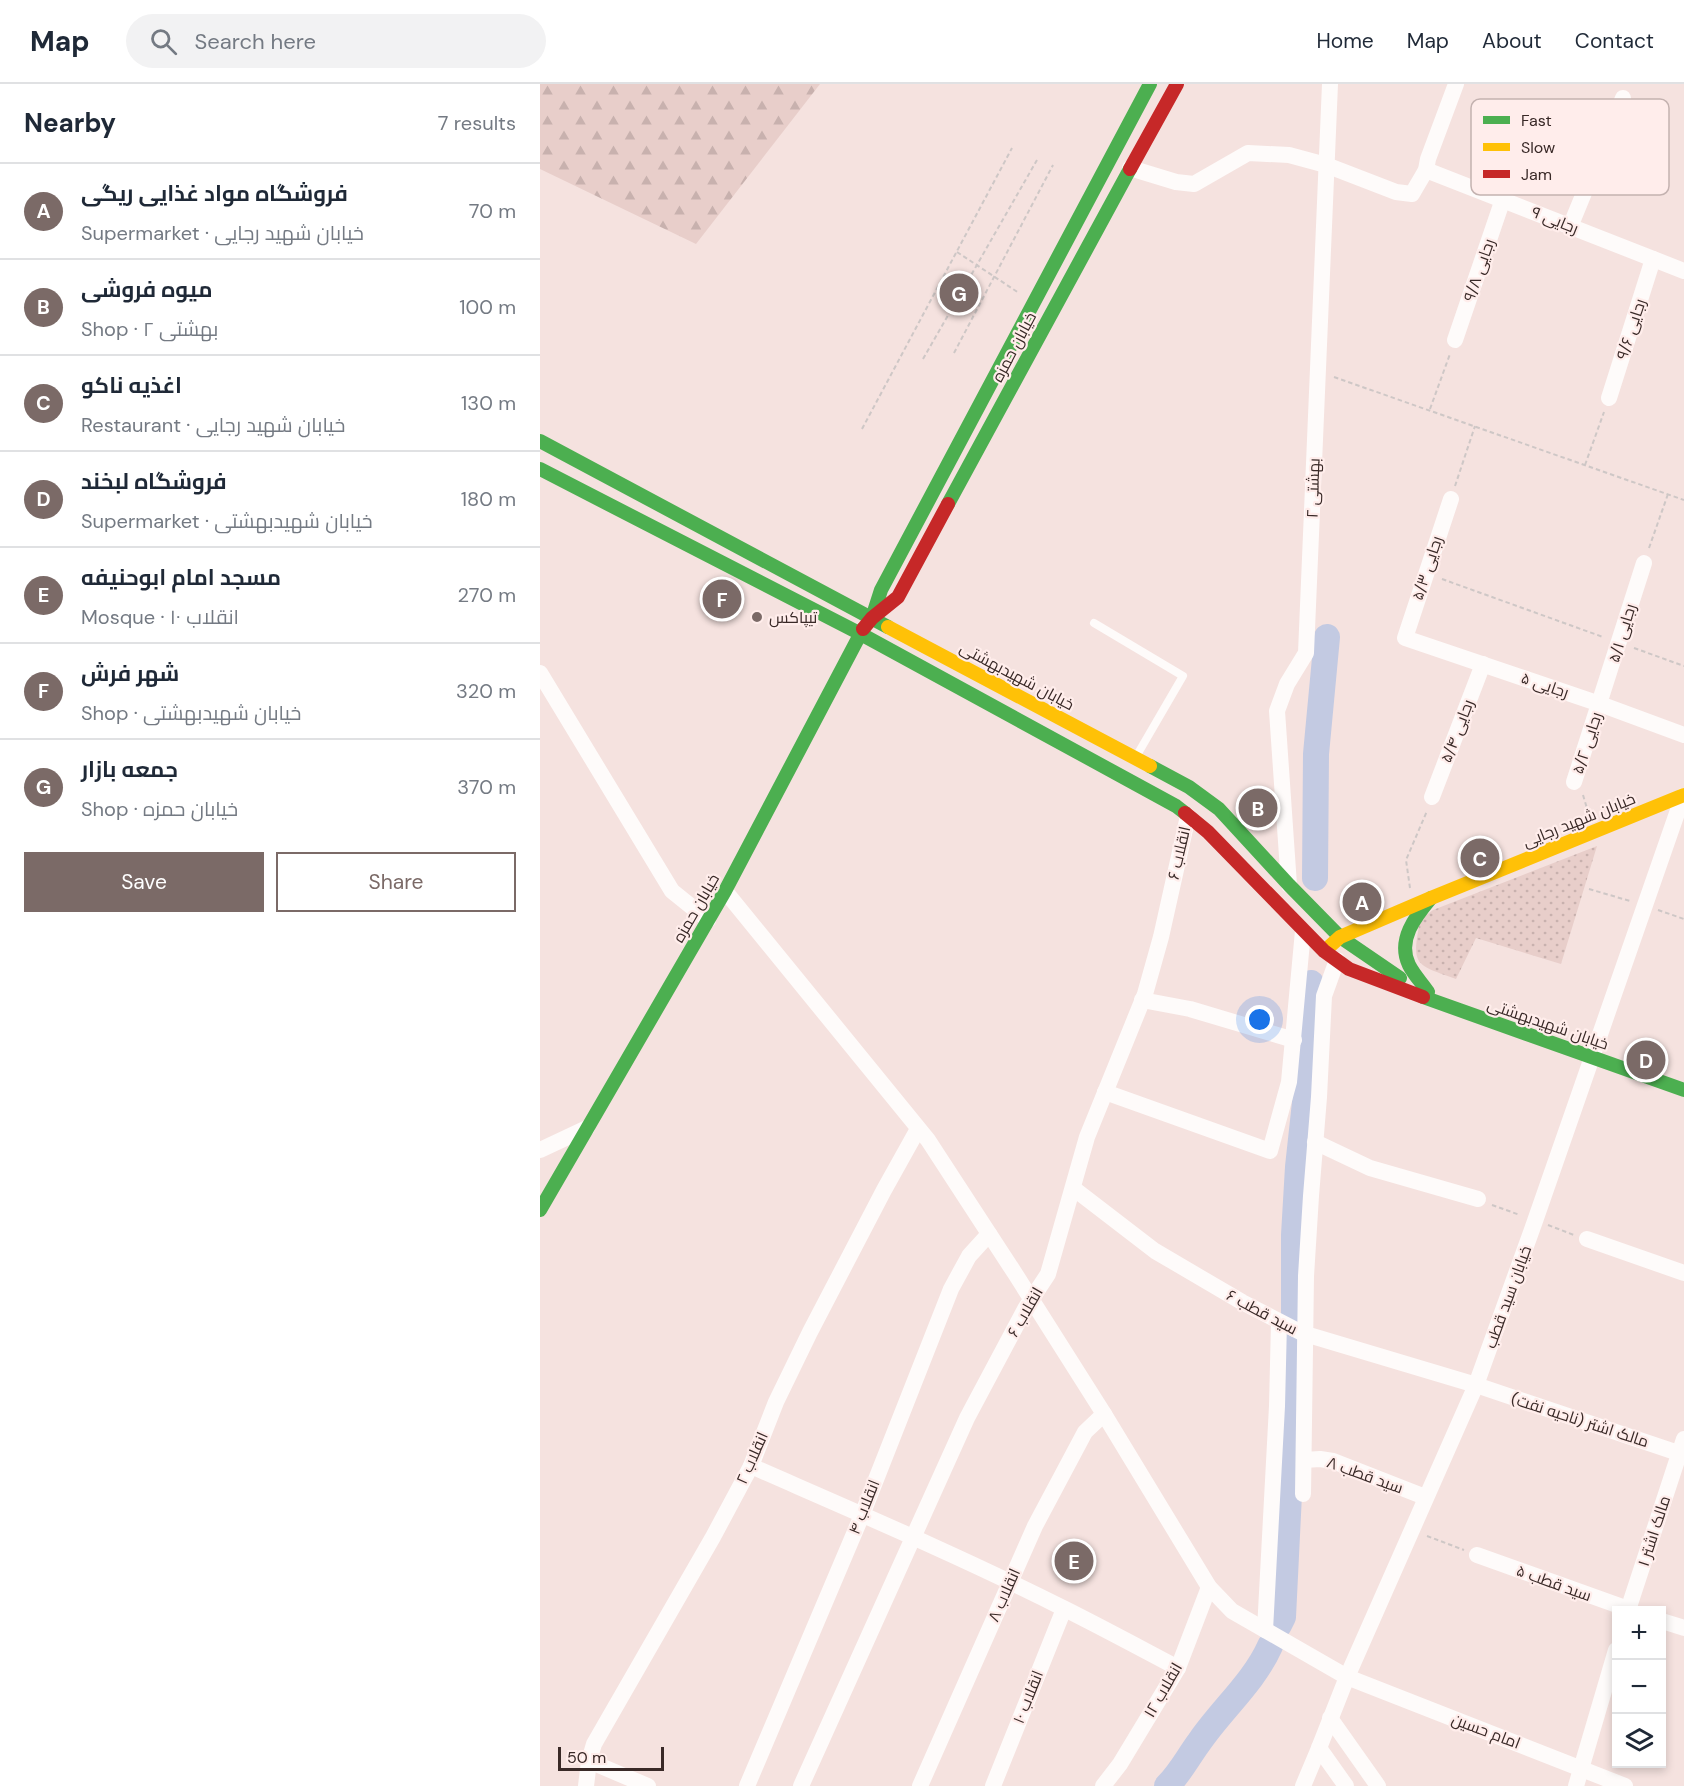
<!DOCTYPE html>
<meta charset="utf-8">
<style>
body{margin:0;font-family:"DM Sans",Cairo,sans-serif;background:#f2f2f3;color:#1f2937}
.controls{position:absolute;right:18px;bottom:18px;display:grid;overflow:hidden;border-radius:0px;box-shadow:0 3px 9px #0003}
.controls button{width:54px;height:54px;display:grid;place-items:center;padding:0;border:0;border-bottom:2px solid #e0e1e3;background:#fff;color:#1f2937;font:30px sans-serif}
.scale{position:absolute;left:18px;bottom:15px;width:106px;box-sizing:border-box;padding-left:6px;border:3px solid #392927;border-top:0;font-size:16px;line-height:21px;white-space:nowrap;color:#392927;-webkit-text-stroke:4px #ffedeb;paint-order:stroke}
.you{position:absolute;left:720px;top:936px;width:21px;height:21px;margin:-15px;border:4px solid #fff;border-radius:50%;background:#1a73e8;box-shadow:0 0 0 9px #1a73e833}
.badge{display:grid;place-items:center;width:39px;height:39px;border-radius:50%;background:#7b6a67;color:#fff;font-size:20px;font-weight:700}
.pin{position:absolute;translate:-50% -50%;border:3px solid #fff;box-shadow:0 2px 6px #0006}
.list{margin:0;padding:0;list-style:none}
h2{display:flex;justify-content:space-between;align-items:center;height:78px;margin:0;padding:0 24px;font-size:26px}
h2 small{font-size:20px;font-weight:400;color:#747a83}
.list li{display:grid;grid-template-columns:39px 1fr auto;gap:18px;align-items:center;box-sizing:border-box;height:96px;padding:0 24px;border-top:2px solid #e0e1e3}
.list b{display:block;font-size:22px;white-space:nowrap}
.list p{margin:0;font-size:20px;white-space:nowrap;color:#747a83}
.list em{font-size:20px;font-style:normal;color:#747a83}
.actions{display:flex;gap:12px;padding:18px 24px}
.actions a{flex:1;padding:14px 0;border:2px solid #7b6a67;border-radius:0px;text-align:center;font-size:21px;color:#7b6a67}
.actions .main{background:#7b6a67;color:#fff}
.icon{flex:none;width:33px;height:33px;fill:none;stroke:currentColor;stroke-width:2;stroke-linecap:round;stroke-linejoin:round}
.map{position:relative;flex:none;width:1144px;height:1702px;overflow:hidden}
header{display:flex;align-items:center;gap:36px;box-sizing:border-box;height:84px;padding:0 30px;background:#fff;border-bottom:2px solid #e0e1e3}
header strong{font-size:28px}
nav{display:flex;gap:33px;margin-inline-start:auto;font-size:21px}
.search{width:420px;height:54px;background:#f2f2f3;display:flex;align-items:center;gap:15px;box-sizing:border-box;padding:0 21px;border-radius:33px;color:#747a83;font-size:22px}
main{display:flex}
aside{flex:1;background:#fff}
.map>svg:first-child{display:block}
.forest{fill:url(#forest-firs)}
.park{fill:url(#park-dots)}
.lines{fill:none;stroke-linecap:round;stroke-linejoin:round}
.river{stroke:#c3cae2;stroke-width:26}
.path{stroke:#cec7c6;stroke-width:2;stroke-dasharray:4.5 3;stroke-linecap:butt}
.lane{stroke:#fefbfa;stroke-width:8}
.street{stroke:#fefbfa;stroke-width:16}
.fast{stroke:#4caf50;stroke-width:14}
.slow{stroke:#ffc107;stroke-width:14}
.jam{stroke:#c62828;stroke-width:14}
.poi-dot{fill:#7b6a67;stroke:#ffedeb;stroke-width:2}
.labels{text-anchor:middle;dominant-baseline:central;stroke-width:4.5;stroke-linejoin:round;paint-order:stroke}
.street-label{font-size:16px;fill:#392927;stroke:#ffedeb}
.poi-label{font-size:16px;fill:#392927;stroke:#ffedeb;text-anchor:start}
.key{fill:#ffedeb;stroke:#c4b2b0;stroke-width:1.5}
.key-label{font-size:16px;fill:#392927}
</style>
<header>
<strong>Map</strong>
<div class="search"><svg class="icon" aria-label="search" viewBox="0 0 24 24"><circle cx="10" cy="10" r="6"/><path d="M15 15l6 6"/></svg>Search here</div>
<nav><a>Home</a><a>Map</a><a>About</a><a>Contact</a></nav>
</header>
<main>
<aside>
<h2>Nearby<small>7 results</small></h2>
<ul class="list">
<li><span class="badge">A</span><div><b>فروشگاه مواد غذایی ریگی</b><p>Supermarket · خیابان شهید رجایی</p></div><em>70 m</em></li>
<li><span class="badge">B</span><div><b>میوه فروشی</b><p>Shop · بهشتی ۲</p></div><em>100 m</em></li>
<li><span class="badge">C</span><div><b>اغذیه ناکو</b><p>Restaurant · خیابان شهید رجایی</p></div><em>130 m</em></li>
<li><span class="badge">D</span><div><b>فروشگاه لبخند</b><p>Supermarket · خیابان شهیدبهشتی</p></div><em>180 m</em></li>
<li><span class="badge">E</span><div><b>مسجد امام ابوحنیفه</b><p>Mosque · انقلاب ۱۰</p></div><em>270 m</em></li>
<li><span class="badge">F</span><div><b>شهر فرش</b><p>Shop · خیابان شهیدبهشتی</p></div><em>320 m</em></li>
<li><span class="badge">G</span><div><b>جمعه بازار</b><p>Shop · خیابان حمزه</p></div><em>370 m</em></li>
</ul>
<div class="actions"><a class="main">Save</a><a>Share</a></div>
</aside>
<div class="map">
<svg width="1144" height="1702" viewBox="0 0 1144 1702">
<defs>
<pattern id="forest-firs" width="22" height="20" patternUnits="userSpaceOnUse" patternTransform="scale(1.5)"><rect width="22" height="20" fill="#e8ceca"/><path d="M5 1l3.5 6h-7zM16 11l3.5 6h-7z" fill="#c8b1ae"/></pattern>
<pattern id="park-dots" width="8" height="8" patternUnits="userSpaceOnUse" patternTransform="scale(1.5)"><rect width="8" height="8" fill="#e8ceca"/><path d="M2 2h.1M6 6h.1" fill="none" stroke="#c8b1ae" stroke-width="1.8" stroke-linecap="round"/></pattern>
</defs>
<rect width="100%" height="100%" fill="#f5e2df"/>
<polygon class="forest" points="0,0 280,0 156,160 0,85"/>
<path class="park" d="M1057 762 1021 880 936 854 916 895C873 880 872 881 880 836L893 826Z"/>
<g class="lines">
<g class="river">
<polyline points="775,794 776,670 787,553"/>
<polyline points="754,1232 754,1151 758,1083 768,991 771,899"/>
<polyline points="739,1541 743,1533 755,1287 754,1258"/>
<path d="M627 1702C641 1688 648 1673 660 1657 682 1625 714 1598 730 1562"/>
</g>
<g class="path">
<polyline points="417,168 479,209"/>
<polyline points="414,269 513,81"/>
<polyline points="383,275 497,76"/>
<polyline points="794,293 1144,416"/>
<polyline points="890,325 910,270"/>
<polyline points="322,345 472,64"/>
<polyline points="1045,381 1064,328"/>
<polyline points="915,402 935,342"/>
<polyline points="1109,464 1128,410"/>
<polyline points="902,495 1063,553"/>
<polyline points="1094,564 1144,582"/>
<polyline points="1043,711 1049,731"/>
<polyline points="870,804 866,776 887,727"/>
<polyline points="1049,805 1090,817"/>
<polyline points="1118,826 1144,835"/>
<polyline points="952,1121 980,1131"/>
<polyline points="1008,1141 1034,1151"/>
<polyline points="887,1452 924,1466"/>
</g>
<polyline class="lane" points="554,539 643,592 597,671"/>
<g class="street">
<polyline points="590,84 636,98 654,100 708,69 749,71 786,81 856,108 872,110 886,86 888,75 916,0"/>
<polyline points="886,86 1144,187"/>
<polyline points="1030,143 1083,14"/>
<polyline points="915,256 963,115"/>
<polyline points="1069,314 1113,175"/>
<polyline points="911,415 865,554 1060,620 1144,651"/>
<polyline points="0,589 132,807 168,836"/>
<polyline points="1034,698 1104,479"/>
<polyline points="892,713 943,580"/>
<polyline points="749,801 737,627 747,600 766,569 790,0"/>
<polyline points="185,807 388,1056 476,1191 564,1330 669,1503 692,1527 807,1593 1085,1702"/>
<polyline points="602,916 650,925 754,956"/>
<polyline points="565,1008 730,1067 749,998 763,847"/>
<polyline points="775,1058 830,1084 938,1115"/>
<polyline points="0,1066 47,1044"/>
<polyline points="533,1104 615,1167 702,1218 762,1249 936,1301 1144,1371"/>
<polyline points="1047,1155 1144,1189"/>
<polyline points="764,1376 780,1375 793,1377 885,1413"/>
<path d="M211 1382C316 1428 422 1473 525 1525 563 1544 600 1564 638 1584"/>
<polyline points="763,1410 766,1192 771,1112 779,1013 784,912 797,876"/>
<polyline points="937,1471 1091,1526"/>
<polyline points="1088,1526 1144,1355"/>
<polyline points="1122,1537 1144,1544"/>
<polyline points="725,1546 737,1322 739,1238"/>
<polyline points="790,1634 838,1702"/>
<polyline points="779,1664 806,1702"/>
<polyline points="49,1677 108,1702"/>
<polyline points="46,1702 49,1677 54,1660 173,1453 211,1382 236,1318 270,1248 344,1106 378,1045"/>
<polyline points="207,1702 322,1431 411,1205 429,1172 449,1150"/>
<polyline points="261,1702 427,1334 485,1225 508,1190 547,1053 605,910 621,853 648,732"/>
<polyline points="380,1702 495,1442 545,1348 564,1330"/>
<polyline points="453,1702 524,1525"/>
<polyline points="563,1702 580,1680 638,1584 669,1503"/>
<polyline points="763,1702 779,1664 807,1593 936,1301 995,1137 1143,712"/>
<polyline points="1036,1702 1076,1566"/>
</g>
<g class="fast">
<polyline points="0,357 348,543"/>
<polyline points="0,385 319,549 636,722 645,729"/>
<polyline points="408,420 590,85"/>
<polyline points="332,534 341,506 610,0"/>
<polyline points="610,682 649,703 679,725 749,801 800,853 860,894"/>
<path d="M888 908C882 899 874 891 869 881 857 856 875 833 891 814"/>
<polyline points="883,913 1144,1006"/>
<polyline points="0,1126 185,807 323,545"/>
</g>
<g class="slow">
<polyline points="348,543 610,682"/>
<polyline points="790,862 800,853 891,814 1144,711"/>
</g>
<g class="jam">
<polyline points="590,85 637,0"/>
<polyline points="323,545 332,534 358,513 408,420"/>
<polyline points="645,729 668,748 784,867 809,885 883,913"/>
</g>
</g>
<circle class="poi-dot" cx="217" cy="533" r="6"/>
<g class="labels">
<g class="street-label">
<text transform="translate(1015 136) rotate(22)">رجایی ۹</text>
<text transform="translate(939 186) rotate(-71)">رجایی ۹/۸</text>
<text transform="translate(1091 245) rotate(-72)">رجایی ۹/۶</text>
<text transform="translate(474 263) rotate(-62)">خیابان حمزه</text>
<text transform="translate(773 404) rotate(-88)">بهشتی ۲</text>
<text transform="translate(887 484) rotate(-72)">رجایی ۵/۳</text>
<text transform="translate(1082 549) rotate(-73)">رجایی ۵/۱</text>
<text transform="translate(477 592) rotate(28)">خیابان شهیدبهشتی</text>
<text transform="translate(1005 601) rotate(19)">رجایی ۵</text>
<text transform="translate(917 647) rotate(-69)">رجایی ۵/۴</text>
<text transform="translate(1047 659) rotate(-72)">رجایی ۵/۲</text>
<text transform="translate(1039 736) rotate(-22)">خیابان شهید رجایی</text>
<text transform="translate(639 769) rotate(-77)">انقلاب ۶</text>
<text transform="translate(156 824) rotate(-60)">خیابان حمزه</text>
<text transform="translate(1008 940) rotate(19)">خیابان شهیدبهشتی</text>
<text transform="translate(968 1213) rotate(-70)">خیابان سید قطب</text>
<text transform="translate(485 1228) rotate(-60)">انقلاب ۶</text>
<text transform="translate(722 1228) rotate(28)">سید قطب ۶</text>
<text transform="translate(1040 1336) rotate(18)">مالک اشتر (ناحیه نفت)</text>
<text transform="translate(212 1374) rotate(-66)">انقلاب ۲</text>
<text transform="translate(825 1391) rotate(20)">سید قطب ۸</text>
<text transform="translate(324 1423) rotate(-68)">انقلاب ۴</text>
<text transform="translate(1114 1447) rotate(-72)">مالک اشتر ۱</text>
<text transform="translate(1014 1499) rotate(20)">سید قطب ۵</text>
<text transform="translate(464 1511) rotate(-66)">انقلاب ۸</text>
<text transform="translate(623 1606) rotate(-60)">انقلاب ۱۲</text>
<text transform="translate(488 1613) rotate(-68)">انقلاب ۱۰</text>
<text transform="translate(946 1647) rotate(21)">امام حسین</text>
</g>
<g class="poi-label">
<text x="229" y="533">تیپاکس</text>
</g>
</g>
<rect x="931" y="15" width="198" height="96" rx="9" class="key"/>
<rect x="943" y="32" width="27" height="8" fill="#4caf50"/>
<rect x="943" y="59" width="27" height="8" fill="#ffc107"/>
<rect x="943" y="86" width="27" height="8" fill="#c62828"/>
<g class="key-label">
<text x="981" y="42">Fast</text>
<text x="981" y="69">Slow</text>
<text x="981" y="96">Jam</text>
</g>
</svg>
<div class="controls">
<button>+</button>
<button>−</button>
<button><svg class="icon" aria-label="layers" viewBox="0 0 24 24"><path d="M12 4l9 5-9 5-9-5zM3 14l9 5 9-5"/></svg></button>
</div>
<div class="scale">50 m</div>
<div class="you"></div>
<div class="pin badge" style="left:822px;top:818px">A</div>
<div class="pin badge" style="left:718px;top:724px">B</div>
<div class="pin badge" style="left:940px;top:774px">C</div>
<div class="pin badge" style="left:1106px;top:976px">D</div>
<div class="pin badge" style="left:534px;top:1477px">E</div>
<div class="pin badge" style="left:182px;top:515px">F</div>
<div class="pin badge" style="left:419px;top:209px">G</div>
</div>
</main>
